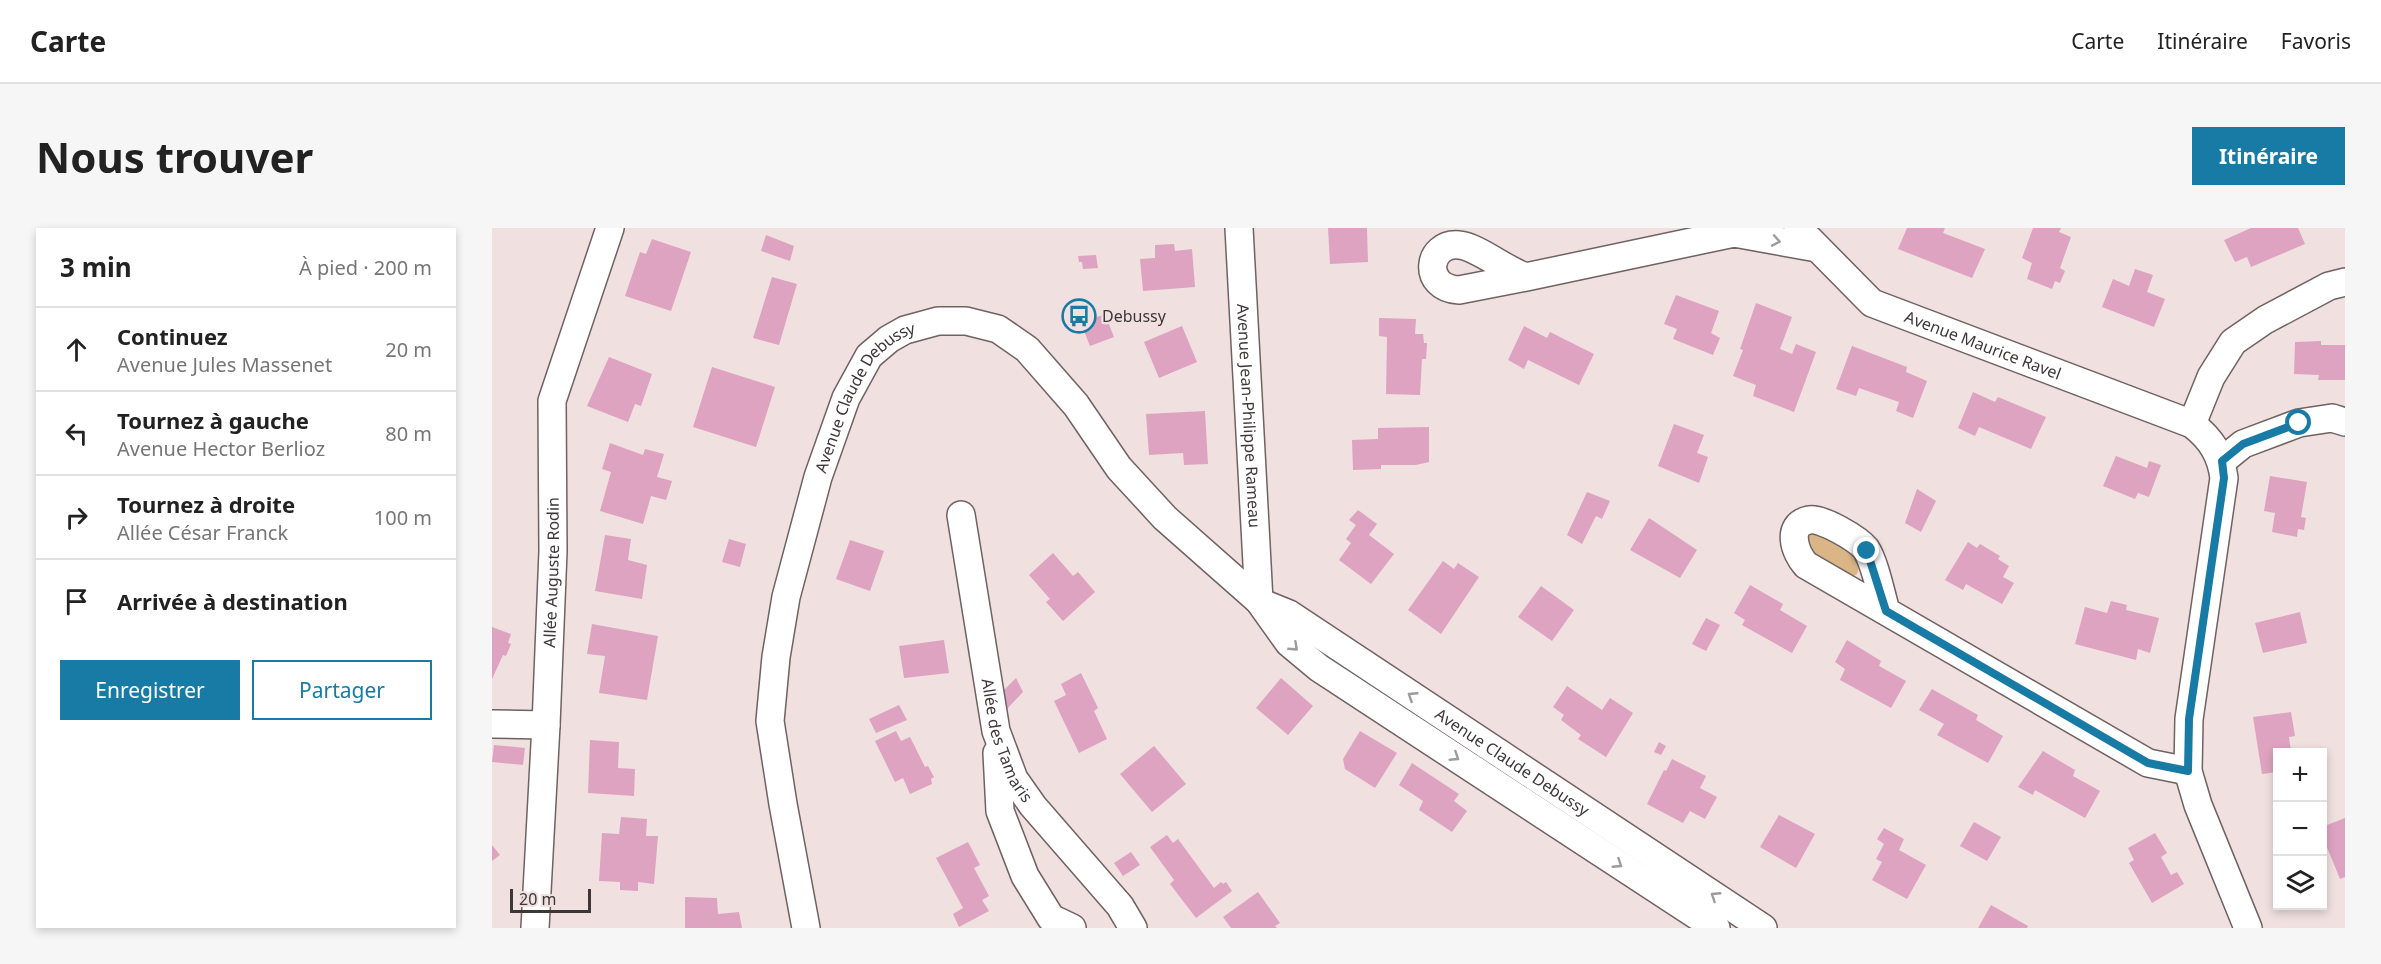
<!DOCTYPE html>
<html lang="fr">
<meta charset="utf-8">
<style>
body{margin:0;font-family:"Noto Sans",sans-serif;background:#f6f6f6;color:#222}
.controls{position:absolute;right:18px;bottom:18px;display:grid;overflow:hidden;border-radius:0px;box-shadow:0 3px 9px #0003}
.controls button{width:54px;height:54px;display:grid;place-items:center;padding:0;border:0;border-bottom:2px solid #e0e0e0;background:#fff;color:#222;font:30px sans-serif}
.scale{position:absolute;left:18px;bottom:15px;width:81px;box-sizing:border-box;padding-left:6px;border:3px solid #3d3737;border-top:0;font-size:16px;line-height:21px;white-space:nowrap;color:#3d3737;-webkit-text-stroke:4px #f0e0e0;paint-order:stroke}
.stop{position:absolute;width:18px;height:18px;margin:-14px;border:4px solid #177ba6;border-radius:50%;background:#fff}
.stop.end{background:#177ba6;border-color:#fff;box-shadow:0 2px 6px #0008}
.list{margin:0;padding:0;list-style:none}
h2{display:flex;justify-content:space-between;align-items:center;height:78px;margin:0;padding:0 24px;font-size:26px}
h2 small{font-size:20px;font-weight:400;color:#767676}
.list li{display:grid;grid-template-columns:39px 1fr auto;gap:18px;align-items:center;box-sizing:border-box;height:84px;padding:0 24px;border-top:2px solid #e0e0e0}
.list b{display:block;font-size:22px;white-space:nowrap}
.list p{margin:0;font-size:20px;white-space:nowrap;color:#767676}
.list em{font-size:20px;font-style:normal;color:#767676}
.actions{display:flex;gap:12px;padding:18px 24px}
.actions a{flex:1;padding:14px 0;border:2px solid #177ba6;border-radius:0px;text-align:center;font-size:21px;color:#177ba6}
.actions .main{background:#177ba6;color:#fff}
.icon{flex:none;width:33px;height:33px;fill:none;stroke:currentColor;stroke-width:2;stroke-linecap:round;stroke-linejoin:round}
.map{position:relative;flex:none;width:1853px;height:700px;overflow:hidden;border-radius:0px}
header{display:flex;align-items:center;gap:36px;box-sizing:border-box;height:84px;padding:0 30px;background:#fff;border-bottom:2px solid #e0e0e0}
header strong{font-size:28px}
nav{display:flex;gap:33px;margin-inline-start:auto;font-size:21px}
.intro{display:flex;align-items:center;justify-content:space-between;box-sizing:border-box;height:144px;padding:0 36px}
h1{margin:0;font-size:42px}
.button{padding:15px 27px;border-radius:0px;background:#177ba6;color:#fff;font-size:21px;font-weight:700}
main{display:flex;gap:36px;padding:0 36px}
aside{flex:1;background:#fff;border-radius:0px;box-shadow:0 3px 9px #0003}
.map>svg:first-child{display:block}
.green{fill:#dab686}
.building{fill:#dea3c0}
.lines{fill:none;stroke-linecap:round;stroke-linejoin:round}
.minor-casing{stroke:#706262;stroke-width:30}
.minor{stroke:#fff;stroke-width:27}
.oneway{stroke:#9e9b9b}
.route{stroke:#177ba6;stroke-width:8}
.labels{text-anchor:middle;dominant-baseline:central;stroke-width:4.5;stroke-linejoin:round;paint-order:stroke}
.poi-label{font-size:16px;fill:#3d3737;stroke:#f0e0e0;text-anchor:start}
.street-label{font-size:16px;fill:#3d3737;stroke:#f0e0e0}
</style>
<header>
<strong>Carte</strong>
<nav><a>Carte</a><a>Itinéraire</a><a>Favoris</a></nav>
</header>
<div class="intro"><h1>Nous trouver</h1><a class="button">Itinéraire</a></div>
<main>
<aside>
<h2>3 min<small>À pied · 200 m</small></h2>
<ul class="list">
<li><svg class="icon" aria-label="ahead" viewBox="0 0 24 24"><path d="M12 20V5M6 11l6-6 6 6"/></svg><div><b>Continuez</b><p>Avenue Jules Massenet</p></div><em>20 m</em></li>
<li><svg class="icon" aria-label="left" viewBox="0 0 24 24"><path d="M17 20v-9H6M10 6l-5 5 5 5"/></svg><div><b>Tournez à gauche</b><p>Avenue Hector Berlioz</p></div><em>80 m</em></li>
<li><svg class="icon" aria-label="right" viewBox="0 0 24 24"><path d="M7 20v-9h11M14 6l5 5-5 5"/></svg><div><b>Tournez à droite</b><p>Allée César Franck</p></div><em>100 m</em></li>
<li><svg class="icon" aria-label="arrive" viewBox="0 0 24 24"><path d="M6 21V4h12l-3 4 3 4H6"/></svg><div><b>Arrivée à destination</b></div></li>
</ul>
<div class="actions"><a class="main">Enregistrer</a><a>Partager</a></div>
</aside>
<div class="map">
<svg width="1853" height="700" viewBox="0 0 1853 700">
<rect width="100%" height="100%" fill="#f0e0e0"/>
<polygon class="green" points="1322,305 1356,316 1368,337 1365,346 1360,349 1319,328 1314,310"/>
<g class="building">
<polygon points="836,0 875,0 876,34 838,36"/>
<polygon points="1415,0 1453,0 1451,5 1493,21 1480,50 1406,21"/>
<polygon points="1541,0 1569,0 1567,4 1579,9 1568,40 1573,43 1568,55 1563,53 1560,61 1535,51 1540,35 1530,30"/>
<polygon points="1759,0 1806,0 1813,16 1759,39 1755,29 1743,34 1732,12"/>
<polygon points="274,7 302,18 298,33 269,23"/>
<polygon points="160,11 199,24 179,83 133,68 148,24 154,26"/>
<polygon points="682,16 683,23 700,21 703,59 651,63 648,31 663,30 663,17"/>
<polygon points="604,27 606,40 591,41 590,34 587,34 586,28"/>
<polygon points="1643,41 1661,47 1655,64 1673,71 1662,99 1610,79 1621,51 1637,58"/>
<polygon points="280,49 305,56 287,117 261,110"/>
<polygon points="1184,67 1227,83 1219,105 1228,110 1221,127 1181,111 1185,101 1172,96"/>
<polygon points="1264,75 1300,89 1288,121 1300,126 1304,116 1324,124 1302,184 1261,168 1264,157 1241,148 1251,122 1248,121"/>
<polygon points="613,86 622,109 598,118 589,95"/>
<polygon points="887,90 924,91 923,106 931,106 932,115 935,115 934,131 930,131 928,167 894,166 895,109 887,108"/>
<polygon points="690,98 705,134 667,150 652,114"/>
<polygon points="1032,98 1055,110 1058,104 1102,126 1087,157 1036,132 1032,141 1016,132"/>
<polygon points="1829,113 1829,117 1853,117 1853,152 1826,152 1827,147 1802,146 1803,114"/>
<polygon points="1360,118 1415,139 1414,144 1435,153 1421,190 1404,183 1407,174 1367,160 1364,168 1344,161"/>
<polygon points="117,129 160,146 149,178 143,176 136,194 95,178"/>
<polygon points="220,139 283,159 264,219 201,199"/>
<polygon points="1481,164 1503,174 1506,169 1554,189 1539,221 1487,199 1483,208 1466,200"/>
<polygon points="713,183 716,236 692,237 691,225 657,227 654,186"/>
<polygon points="1182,196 1212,207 1205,225 1216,229 1207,255 1166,238"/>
<polygon points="937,199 937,234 924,237 889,237 889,241 861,242 860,212 886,211 886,200"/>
<polygon points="118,215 151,227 153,221 172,226 165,249 180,253 174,272 159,268 151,296 108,283 119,244 110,241"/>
<polygon points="1624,228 1655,240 1657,233 1669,237 1657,269 1646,265 1643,271 1611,258"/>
<polygon points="1778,248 1815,254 1809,289 1814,290 1812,302 1806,301 1805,309 1780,304 1783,285 1772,283"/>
<polygon points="1425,261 1444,273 1429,304 1413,295"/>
<polygon points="1095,264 1118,273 1110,291 1104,288 1090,316 1075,307"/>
<polygon points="866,282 885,296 877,307 902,326 879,356 847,332 859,315 854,311 864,297 857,292"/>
<polygon points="1157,290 1205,322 1188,350 1138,322"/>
<polygon points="113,307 139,311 136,332 155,337 150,371 103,363"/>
<polygon points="237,311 254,316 248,339 230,334"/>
<polygon points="358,312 392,323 378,363 344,351"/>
<polygon points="1476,314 1485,320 1488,316 1508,328 1506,331 1517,338 1511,349 1522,355 1510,376 1474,356 1471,362 1453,352"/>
<polygon points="561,325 581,348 586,344 603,364 571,393 554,374 558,371 537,347"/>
<polygon points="951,333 962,341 966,335 987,349 949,406 916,382"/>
<polygon points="1258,357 1291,376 1288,382 1315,398 1300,425 1250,397 1253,392 1242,385"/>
<polygon points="1049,358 1082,382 1060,413 1026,389"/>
<polygon points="1619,373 1635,377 1634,382 1667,390 1658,425 1646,421 1644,432 1583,416 1593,379 1615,385"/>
<polygon points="1808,384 1815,415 1771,425 1763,395"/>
<polygon points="1214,390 1228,397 1214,423 1200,416"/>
<polygon points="100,396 166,408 155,472 107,465 113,428 95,426"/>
<polygon points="0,399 19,406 16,415 19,416 14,428 11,427 0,451"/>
<polygon points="452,412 457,445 412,450 407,418"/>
<polygon points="1355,412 1389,433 1387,438 1414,453 1399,480 1348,452 1353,441 1343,434"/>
<polygon points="589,445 606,480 602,483 615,511 587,525 562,473 574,467 569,456"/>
<polygon points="524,450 531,464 514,482 506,468"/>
<polygon points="789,450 821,478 796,507 764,480"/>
<polygon points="1075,458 1110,482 1118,470 1141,485 1114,529 1086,511 1089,507 1069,492 1072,487 1061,479"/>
<polygon points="1440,461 1486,487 1484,492 1511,508 1496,535 1445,507 1452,496 1427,482"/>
<polygon points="407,477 415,492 384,505 377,491"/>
<polygon points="1799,484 1803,508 1797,509 1799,524 1786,524 1785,544 1770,546 1761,489"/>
<polygon points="404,503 409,513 418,509 433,539 436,538 442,549 439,551 440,556 418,566 411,550 403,554 383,513"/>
<polygon points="868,503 905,525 883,560 853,541 851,531"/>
<polygon points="98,512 127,514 126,540 143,541 142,568 96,565"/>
<polygon points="1167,514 1174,518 1169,527 1162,524"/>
<polygon points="2,517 33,520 31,537 0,534"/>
<polygon points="662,518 694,556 660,584 628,546"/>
<polygon points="1551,523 1583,542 1581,548 1608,563 1593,590 1543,562 1541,567 1526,559"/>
<polygon points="1180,531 1214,548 1208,560 1225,569 1213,591 1198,583 1191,595 1155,576 1172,542 1174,543"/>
<polygon points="920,535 967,566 962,573 975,583 960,604 927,582 931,573 907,557"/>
<polygon points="1287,587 1323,606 1304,640 1268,619"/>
<polygon points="129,589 155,591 154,608 166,608 162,656 146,654 146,663 128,662 128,654 107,653 110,605 127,606"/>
<polygon points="1853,590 1853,649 1848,651 1830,607 1830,599"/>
<polygon points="1482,594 1509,609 1495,633 1468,618"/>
<polygon points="1392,600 1412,611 1407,622 1434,637 1415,671 1380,652 1390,634 1384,631 1392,616 1385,611"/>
<polygon points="1663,605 1675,625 1669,629 1679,647 1685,644 1692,656 1660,675 1637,635 1642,632 1636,620"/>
<polygon points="675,607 681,615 686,611 722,660 729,654 731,656 734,654 740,663 704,690 678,656 682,652 658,619"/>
<polygon points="476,614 488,637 482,640 497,668 490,672 497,683 467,699 461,686 471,680 444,630"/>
<polygon points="0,617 8,627 0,633"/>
<polygon points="639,624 648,637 631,648 622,635"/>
<polygon points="766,664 788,695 783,698 785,700 739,700 731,689"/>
<polygon points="193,669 225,670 226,686 247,684 250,700 193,700"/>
<polygon points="1499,677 1536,698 1535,700 1486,700"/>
</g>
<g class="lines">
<defs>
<g id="minor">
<path id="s1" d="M747 0 767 373"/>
<path id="s2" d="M1306 0 1380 75 1700 196C1719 211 1729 226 1732 250L1697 491 1696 543 1706 577 1756 700"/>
<path d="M1034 49 967 62C929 60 935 14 967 17 984 18 1015 43 1034 49L1242 5 1325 20"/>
<polyline points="1700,196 1719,149 1741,114 1773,92 1837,58 1853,54"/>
<polyline points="1730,233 1751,216 1807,195 1840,190 1853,194"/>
<path id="s3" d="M469 287 504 503 522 551 541 578 628 678 641 700"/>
<path id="s4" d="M770 375 797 386 1271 700"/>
<path d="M1394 383C1389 366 1383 335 1374 321 1366 311 1329 289 1317 292 1293 297 1303 325 1314 337L1656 535 1696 543"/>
<polyline points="0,496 54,497"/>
<polyline points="505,525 508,583 533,648 559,690 580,700"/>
<path id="s5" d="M43 700 54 497 61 323 60 173 118 0"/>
<path id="s6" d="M314 700 291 576 278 493 284 429 294 369 326 249 354 170 377 128 397 111 413 102 446 93H474L506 101 535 121 584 177 627 240 673 290 767 373 797 415 827 440 1224 700"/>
</g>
</defs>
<use href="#minor" class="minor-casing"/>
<use href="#minor" class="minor"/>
</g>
<defs><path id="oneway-chevron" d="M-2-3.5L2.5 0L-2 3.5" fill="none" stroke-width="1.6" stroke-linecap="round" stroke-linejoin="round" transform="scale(1.5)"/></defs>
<g class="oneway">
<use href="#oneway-chevron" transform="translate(1284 13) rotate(10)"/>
<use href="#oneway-chevron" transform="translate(802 419) rotate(43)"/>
<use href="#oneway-chevron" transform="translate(920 468) rotate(-147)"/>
<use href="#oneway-chevron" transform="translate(963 529) rotate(33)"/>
<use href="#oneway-chevron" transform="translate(1126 636) rotate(33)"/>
<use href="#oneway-chevron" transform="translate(1223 668) rotate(-147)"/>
</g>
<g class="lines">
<polyline class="route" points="1375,323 1394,383 1656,535 1696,543 1697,491 1732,250 1730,233 1751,216 1807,195"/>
</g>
<defs>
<symbol id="bus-ring" viewBox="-11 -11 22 22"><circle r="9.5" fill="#f0e0e0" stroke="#177ba6" stroke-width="1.5"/><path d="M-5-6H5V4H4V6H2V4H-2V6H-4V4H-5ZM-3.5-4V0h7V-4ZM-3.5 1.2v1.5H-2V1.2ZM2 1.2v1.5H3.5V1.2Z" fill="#177ba6"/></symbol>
</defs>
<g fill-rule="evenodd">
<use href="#bus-ring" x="568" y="69" width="38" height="38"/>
</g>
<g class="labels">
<g class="poi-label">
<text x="610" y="88">Debussy</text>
</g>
<g class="street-label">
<text stroke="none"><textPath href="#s2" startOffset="224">Avenue Maurice Ravel</textPath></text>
<text stroke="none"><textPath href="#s6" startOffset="555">Avenue Claude Debussy</textPath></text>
<text stroke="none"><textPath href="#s1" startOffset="188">Avenue Jean-Philippe Rameau</textPath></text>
<text stroke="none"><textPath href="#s5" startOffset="356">Allée Auguste Rodin</textPath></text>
<text stroke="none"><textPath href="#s3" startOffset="231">Allée des Tamaris</textPath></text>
<text stroke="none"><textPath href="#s4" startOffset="297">Avenue Claude Debussy</textPath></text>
</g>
</g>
</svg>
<div class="controls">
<button>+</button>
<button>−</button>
<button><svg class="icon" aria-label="layers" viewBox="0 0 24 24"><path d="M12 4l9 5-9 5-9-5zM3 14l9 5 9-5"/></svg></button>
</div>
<div class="scale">20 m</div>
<div class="stop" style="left:1807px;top:195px"></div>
<div class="stop end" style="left:1375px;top:323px"></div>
</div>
</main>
